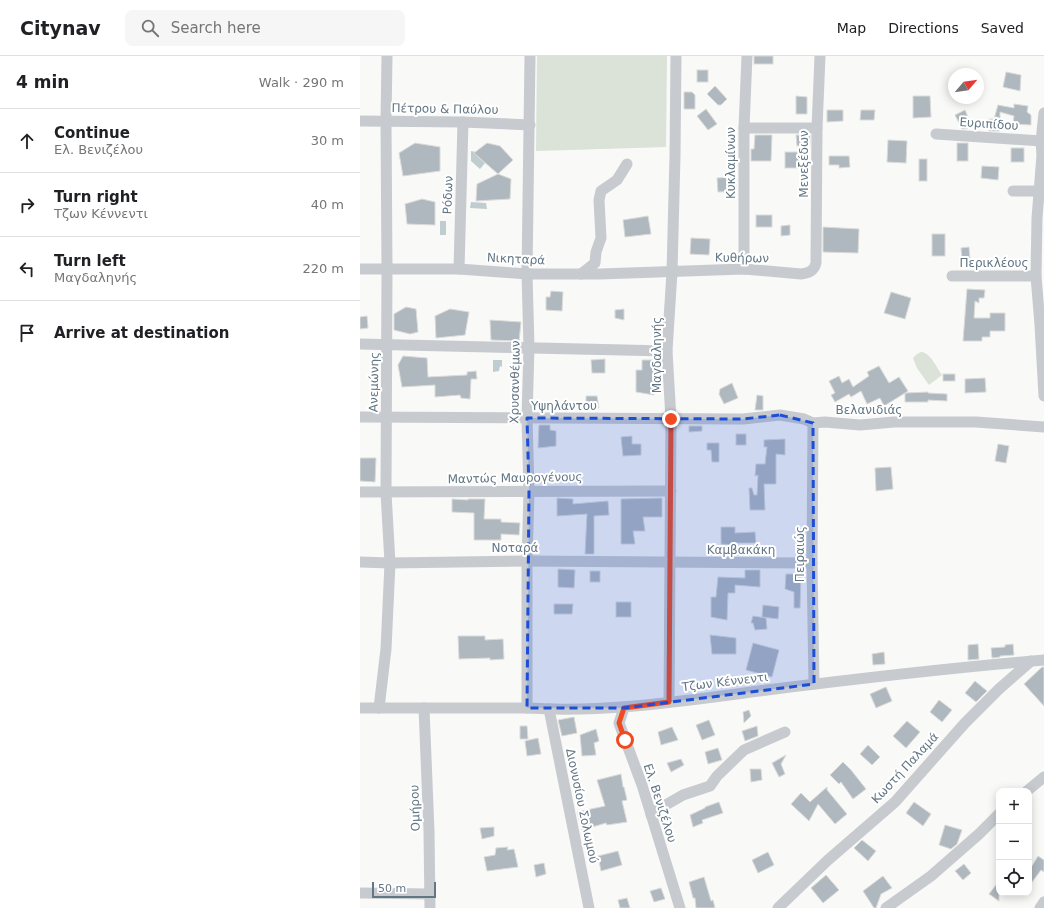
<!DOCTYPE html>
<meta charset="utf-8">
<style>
body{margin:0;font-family:"DejaVu Sans",sans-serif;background:#f6f6f6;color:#202124}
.controls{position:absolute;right:12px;bottom:12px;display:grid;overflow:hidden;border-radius:8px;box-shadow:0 2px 10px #0003}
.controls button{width:36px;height:36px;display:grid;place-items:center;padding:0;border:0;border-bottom:1px solid #e0e0e0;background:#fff;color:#202124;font:20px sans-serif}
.compass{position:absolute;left:588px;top:12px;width:36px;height:36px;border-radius:50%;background:#fff;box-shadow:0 2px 10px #0003;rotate:61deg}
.scale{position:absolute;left:12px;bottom:10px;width:64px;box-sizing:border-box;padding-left:4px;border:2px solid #627684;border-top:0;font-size:11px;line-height:14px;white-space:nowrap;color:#627684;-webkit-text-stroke:3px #fff;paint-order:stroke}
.stop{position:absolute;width:12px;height:12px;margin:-9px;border:3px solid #ef4a21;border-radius:50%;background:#fff}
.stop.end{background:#ef4a21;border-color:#fff;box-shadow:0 1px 4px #0008}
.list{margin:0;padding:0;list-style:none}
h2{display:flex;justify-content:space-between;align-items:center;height:52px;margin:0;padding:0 16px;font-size:17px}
h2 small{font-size:13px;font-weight:400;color:#757577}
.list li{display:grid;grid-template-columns:26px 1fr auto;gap:12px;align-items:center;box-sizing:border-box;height:64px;padding:0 16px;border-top:1px solid #e0e0e0}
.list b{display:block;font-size:15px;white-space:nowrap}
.list p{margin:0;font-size:13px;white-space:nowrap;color:#757577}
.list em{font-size:13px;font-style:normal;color:#757577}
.icon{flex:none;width:22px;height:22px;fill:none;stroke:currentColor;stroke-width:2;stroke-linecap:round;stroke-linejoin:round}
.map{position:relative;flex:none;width:684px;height:852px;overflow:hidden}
header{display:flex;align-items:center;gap:24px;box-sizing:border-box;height:56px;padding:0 20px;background:#fff;border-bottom:1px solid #e0e0e0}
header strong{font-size:19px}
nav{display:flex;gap:22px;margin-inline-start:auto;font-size:14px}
.search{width:280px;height:36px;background:#f6f6f6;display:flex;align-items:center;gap:10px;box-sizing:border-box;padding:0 14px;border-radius:8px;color:#757577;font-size:15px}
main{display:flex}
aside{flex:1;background:#fff}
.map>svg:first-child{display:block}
.green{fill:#dbe2d7}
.water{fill:#bfccd0}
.building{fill:#afb8be;stroke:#dbdbd9}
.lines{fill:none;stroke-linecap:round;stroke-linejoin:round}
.minor{stroke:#c7cbcf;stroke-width:11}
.route{stroke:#ef4a21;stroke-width:5}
.marked{fill:#1d4ed8;fill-opacity:0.2;stroke:#1d4ed8;stroke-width:3;stroke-dasharray:8 5;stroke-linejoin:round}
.labels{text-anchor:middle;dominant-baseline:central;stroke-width:4;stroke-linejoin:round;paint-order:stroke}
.street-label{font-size:12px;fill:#627684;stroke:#fff}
</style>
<header>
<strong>Citynav</strong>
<div class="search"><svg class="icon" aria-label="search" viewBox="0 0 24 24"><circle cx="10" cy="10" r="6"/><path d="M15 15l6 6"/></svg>Search here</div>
<nav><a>Map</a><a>Directions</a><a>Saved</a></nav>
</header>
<main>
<aside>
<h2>4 min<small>Walk · 290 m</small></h2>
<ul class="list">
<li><svg class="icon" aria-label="ahead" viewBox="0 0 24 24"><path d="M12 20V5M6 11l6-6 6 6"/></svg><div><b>Continue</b><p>Ελ. Βενιζέλου</p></div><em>30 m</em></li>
<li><svg class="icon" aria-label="right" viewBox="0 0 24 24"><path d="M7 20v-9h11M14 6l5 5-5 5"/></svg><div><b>Turn right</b><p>Τζων Κέννεντι</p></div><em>40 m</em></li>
<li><svg class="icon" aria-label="left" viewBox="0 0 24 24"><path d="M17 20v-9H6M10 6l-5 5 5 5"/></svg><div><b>Turn left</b><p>Μαγδαληνής</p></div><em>220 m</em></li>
<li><svg class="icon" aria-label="arrive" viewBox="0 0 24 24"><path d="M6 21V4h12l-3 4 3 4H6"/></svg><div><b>Arrive at destination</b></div></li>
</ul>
</aside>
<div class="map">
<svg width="684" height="852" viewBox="0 0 684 852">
<rect width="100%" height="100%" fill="#f9f9f7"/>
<g class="green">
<polygon points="177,0 307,0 306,91 176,95"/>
<path d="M561 296C571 297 576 311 582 319L569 329 557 312 553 302 557 298Z"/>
</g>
<g class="water">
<polygon points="111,95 116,96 116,99 125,107 120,113 111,105"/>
<polygon points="111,146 126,147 127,153 110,152"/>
<rect x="80" y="165" width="6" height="14"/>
<polygon points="133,304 142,304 142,311 140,310 139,315 133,316"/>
</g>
<g class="building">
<rect x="394" y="0" width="19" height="8"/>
<rect x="337" y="14" width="11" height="12"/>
<polygon points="646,16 661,19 660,35 643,31"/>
<polygon points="355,30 367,43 361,49 358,49 347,38"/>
<polygon points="324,36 332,36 335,39 335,53 324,53"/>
<polygon points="436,40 447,41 447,58 436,58"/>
<polygon points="553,40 570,40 571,61 553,62"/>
<polygon points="654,48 668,50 667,56 671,59 671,69 653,68 654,60 640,56 640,75 629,75 629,63 634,63 638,49 654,52"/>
<polygon points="346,53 357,68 348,74 337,60"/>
<polygon points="467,54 483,54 483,65 467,66"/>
<polygon points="501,54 515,54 514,64 500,64"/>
<polygon points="605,54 612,70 606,73 602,73 595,59"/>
<polygon points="395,79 412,79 411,105 391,105 391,93 394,93"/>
<polygon points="436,79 450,79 450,89 437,90"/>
<polygon points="528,84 547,85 546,107 527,106"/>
<polygon points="55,87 80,91 80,115 43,120 39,97"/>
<polygon points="127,87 140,90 153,104 138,118 114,97"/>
<rect x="597" y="87" width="11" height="18"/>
<rect x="651" y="92" width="13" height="14"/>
<rect x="425" y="96" width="16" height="16"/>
<polygon points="469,100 489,100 490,111 479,112 479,109 469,109"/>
<rect x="559" y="103" width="8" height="22"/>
<polygon points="622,110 639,111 638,124 621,122"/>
<polygon points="138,118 151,123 150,143 116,145 117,128"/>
<polygon points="376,121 376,135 358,136 357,122"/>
<polygon points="62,143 75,146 75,169 47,168 45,148"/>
<rect x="396" y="159" width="16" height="12"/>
<polygon points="288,160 291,178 265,181 263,164"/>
<polygon points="430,169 430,179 421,180 421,170"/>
<polygon points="463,171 499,173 498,197 463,196"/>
<rect x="572" y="178" width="13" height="22"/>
<polygon points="331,182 350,183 349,199 330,198"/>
<polygon points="609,191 610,203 602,204 601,192"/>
<polygon points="607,233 625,234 624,242 619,242 619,247 615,245 614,262 630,262 630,257 645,257 645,275 630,275 630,281 622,281 622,285 603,285"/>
<polygon points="191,235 203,236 202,255 186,254 186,241 190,241"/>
<polygon points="531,236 551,242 545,263 524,257"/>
<polygon points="46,251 56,253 58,276 50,278 34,274 34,258"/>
<polygon points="90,253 109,256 105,279 76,282 75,260"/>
<polygon points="264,253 264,264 255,262 255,254"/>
<polygon points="7,260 8,272 0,273 0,261"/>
<polygon points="130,264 161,266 159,285 131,284"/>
<polygon points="43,300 67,302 68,321 107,319 107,316 116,315 117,323 111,323 110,343 101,342 100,339 75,341 75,329 42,331 38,309"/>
<polygon points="245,303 245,317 232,317 231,304"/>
<polygon points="282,304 294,304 294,339 276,336 276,314 282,314"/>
<polygon points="519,310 529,327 539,321 548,335 545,337 568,336 568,337 587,338 587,345 568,344 568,346 545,346 545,337 524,350 520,342 507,348 501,335 491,341 489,338 475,346 471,339 475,337 469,325 479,320 482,327 489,323 493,331 509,320 507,316"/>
<rect x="583" y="318" width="12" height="7"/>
<polygon points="625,322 626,336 605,337 605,323"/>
<polygon points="372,327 378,342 364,348 359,338 360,333"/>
<polygon points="397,339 403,340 403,354 395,354"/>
<polygon points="226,340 237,340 239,352 226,352"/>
<polygon points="179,369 190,369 190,374 196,375 196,390 178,392"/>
<polygon points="329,370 342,370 342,375 329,376"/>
<rect x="376" y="378" width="10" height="11"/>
<polygon points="272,380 272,388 281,388 281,399 263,400 261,381"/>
<polygon points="425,383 425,399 416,398 416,428 404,428 405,454 390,454 389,432 392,432 394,439 397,439 398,419 395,420 396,408 405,408 407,391 404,391 404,384"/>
<polygon points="347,387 359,387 359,406 352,406 351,394 347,394"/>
<polygon points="638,388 649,390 646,407 635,405"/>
<polygon points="0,402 16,402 15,426 0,425"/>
<polygon points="531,411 533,433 516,435 515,412"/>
<polygon points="197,442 213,443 213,448 248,445 249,459 234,460 234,498 225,498 227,458 197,460"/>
<polygon points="302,442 302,461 283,461 285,475 273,475 275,488 261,488 261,443"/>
<polygon points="92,443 108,444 108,443 125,443 124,463 141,463 141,466 160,467 159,479 141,478 141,484 114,484 114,457 92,456"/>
<polygon points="361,471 375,471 375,477 395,476 396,487 375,487 375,489 361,488"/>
<polygon points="198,513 215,514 214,532 198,531"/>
<polygon points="385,514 400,514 400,531 375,529 375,537 368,537 367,564 351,561 351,541 356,541 358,521 385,522"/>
<rect x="230" y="515" width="10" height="11"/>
<polygon points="426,518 441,518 440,552 434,552 434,536 425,533"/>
<rect x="256" y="546" width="15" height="15"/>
<polygon points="194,548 213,548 212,558 194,558"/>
<polygon points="403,549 419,551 418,563 402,561"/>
<polygon points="393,560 406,562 407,573 395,574 393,567 391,567"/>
<polygon points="350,579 376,582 376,598 352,598"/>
<polygon points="98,580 125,580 125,584 143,583 144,603 130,604 130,602 99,603"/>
<polygon points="393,587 419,594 412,621 386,614"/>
<polygon points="618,588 619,603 608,604 608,589"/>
<polygon points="653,588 654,599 640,600 640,601 632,602 631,592 645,591 645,589"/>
<polygon points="524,596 525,608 513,609 512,598"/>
<polygon points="682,611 684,611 684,650 664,628"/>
<polygon points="615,625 627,635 616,646 605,637"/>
<polygon points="526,631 532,645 516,652 510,638"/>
<polygon points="579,644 592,654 582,666 570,656"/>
<polygon points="389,654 391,660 384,667 383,656"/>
<polygon points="214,661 217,677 202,680 198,664"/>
<polygon points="349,664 355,679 342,684 336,669"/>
<polygon points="547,665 560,676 546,692 533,680"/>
<polygon points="160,670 167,670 168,683 160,683"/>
<polygon points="397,670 398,680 385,685 382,675"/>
<polygon points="312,671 318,684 301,689 298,676"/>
<polygon points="236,673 239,685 234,687 236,699 222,700 220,679"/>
<polygon points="178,682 181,698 167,700 165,685"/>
<polygon points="508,689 520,701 512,709 500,698"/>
<polygon points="358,692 362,704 348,708 345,696"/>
<polygon points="426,699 421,708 425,718 419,721 412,707"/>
<polygon points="321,703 324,709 311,716 307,707"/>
<polygon points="483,706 491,714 506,733 493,743 481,726 479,728 470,719"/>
<polygon points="390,713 401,713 402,724 391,726"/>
<polygon points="261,718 263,731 264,731 267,744 262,745 267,766 247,769 246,767 222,774 217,756 245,750 237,724"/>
<polygon points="467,731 467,734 487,758 475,768 458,748 449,765 431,748 441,737 450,746"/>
<polygon points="359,746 363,757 342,764 343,767 333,771 330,759 345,752 345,751"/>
<polygon points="554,746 571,758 563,770 546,757"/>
<polygon points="585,769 602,774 597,788 591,793 579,789"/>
<polygon points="134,771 134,780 122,783 120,772"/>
<polygon points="502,784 516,795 508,805 494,792"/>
<polygon points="148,791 147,794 154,793 158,811 127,815 124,801 135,799 136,792"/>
<polygon points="258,795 262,809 241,815 238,800"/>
<polygon points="408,796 414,809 398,817 392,804"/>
<polygon points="678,800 684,804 684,816 681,814 669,830 669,815"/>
<polygon points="184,807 186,818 176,821 174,809"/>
<polygon points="604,808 611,817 603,824 595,815"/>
<polygon points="466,819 479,834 463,847 451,832"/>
<polygon points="523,820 532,832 521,838 516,852 514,852 503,835"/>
<polygon points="344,821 351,845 353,844 355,852 336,852 335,842 333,842 329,826"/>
<polygon points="639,825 639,845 629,838"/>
<polygon points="301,832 305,843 294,846 290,835"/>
<polygon points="267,842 270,852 260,852 258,844"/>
</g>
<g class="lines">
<g class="minor">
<polyline points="684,57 681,85 682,99 677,162 676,220 680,269 684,340"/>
<polyline points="0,65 103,66 170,69"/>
<polyline points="384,72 457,72"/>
<polyline points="576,78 681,85"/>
<polyline points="653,135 680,135"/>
<path d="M0 213H99L167 218H240L384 213 441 218C449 217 454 215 456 207L457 72 460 0"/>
<polyline points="99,213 103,66"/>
<polyline points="384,213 384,72 387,0"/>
<polyline points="221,218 235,207 236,196 241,182 239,144 241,135 257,124 267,108"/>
<polyline points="592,220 676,220"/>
<polyline points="0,288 307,295"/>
<polyline points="0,361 383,363 420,359 444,363 453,367 465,366 500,369 534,366 616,366 684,371"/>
<polyline points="453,367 452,507 454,628"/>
<polyline points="0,436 311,435"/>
<polyline points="0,506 30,507 167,505 452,507"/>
<polyline points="309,646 311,363 307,295 312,216 315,100 316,0"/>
<path d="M0 652H167C245 657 322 645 399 635 494 623 589 612 684 604"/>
<polyline points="19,652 26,593 30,507 26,437 27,213 26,65 27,0"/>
<polyline points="64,652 69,775 70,852"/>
<polyline points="167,652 167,505 169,435 167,362 169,291 167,218 170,0"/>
<polyline points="264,652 259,667 282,729 320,852"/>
<polyline points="189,653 229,852"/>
<polyline points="667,735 684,721"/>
<polyline points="291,759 297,754 323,739 350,730 357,720 384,694 425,676"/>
<polyline points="0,837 69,838"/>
<polyline points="418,852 468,804 535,746 605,667 639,633 671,605"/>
<polyline points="526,852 571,820 619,778 639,758"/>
<polyline points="680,852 684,846"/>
</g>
</g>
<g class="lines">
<polyline class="route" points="265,684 259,667 264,652 309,646 311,363"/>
</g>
<path class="marked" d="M420 359 453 367 454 628 264 652H167L169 435 167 362 383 363Z"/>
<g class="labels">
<g class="street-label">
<text transform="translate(85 53) rotate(1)">Πέτρου &amp; Παύλου</text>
<text transform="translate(629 68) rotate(4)">Ευριπίδου</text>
<text transform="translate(371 107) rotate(-90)">Κυκλαμίνων</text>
<text transform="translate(444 108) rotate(-90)">Μενεξέδων</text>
<text transform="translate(88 139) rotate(-88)">Ρόδων</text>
<text transform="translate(382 202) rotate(1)">Κυθήρων</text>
<text transform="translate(156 203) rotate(3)">Νικηταρά</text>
<text x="634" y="207">Περικλέους</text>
<text transform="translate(297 299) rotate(-90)">Μαγδαληνής</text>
<text transform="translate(14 326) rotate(-89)">Ανεμώνης</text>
<text transform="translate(155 326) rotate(-89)">Χρυσανθέμων</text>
<text x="204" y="350">Υψηλάντου</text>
<text x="509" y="354">Βελανιδιάς</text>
<text transform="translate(155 422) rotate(-1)">Μαντώς Μαυρογένους</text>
<text x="155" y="492">Νοταρά</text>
<text x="381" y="494">Καμβακάκη</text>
<text transform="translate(440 498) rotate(-90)">Πειραιώς</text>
<text transform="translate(365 626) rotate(-7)">Τζων Κέννεντι</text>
<text transform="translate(545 712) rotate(-47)">Κωστή Παλαμά</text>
<text transform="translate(300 747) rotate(72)">Ελ. Βενιζέλου</text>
<text transform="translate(222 750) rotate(78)">Διονυσίου Σολωμού</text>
<text transform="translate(55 752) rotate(-92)">Ομήρου</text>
</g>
</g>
</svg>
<div class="controls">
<button>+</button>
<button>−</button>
<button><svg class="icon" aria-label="locate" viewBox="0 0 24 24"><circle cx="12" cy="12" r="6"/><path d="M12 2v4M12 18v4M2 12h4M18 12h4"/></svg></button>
</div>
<svg class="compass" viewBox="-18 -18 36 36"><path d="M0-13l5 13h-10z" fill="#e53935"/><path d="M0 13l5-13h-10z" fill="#757577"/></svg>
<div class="scale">50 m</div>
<div class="stop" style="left:265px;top:684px"></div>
<div class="stop end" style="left:311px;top:363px"></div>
</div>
</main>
